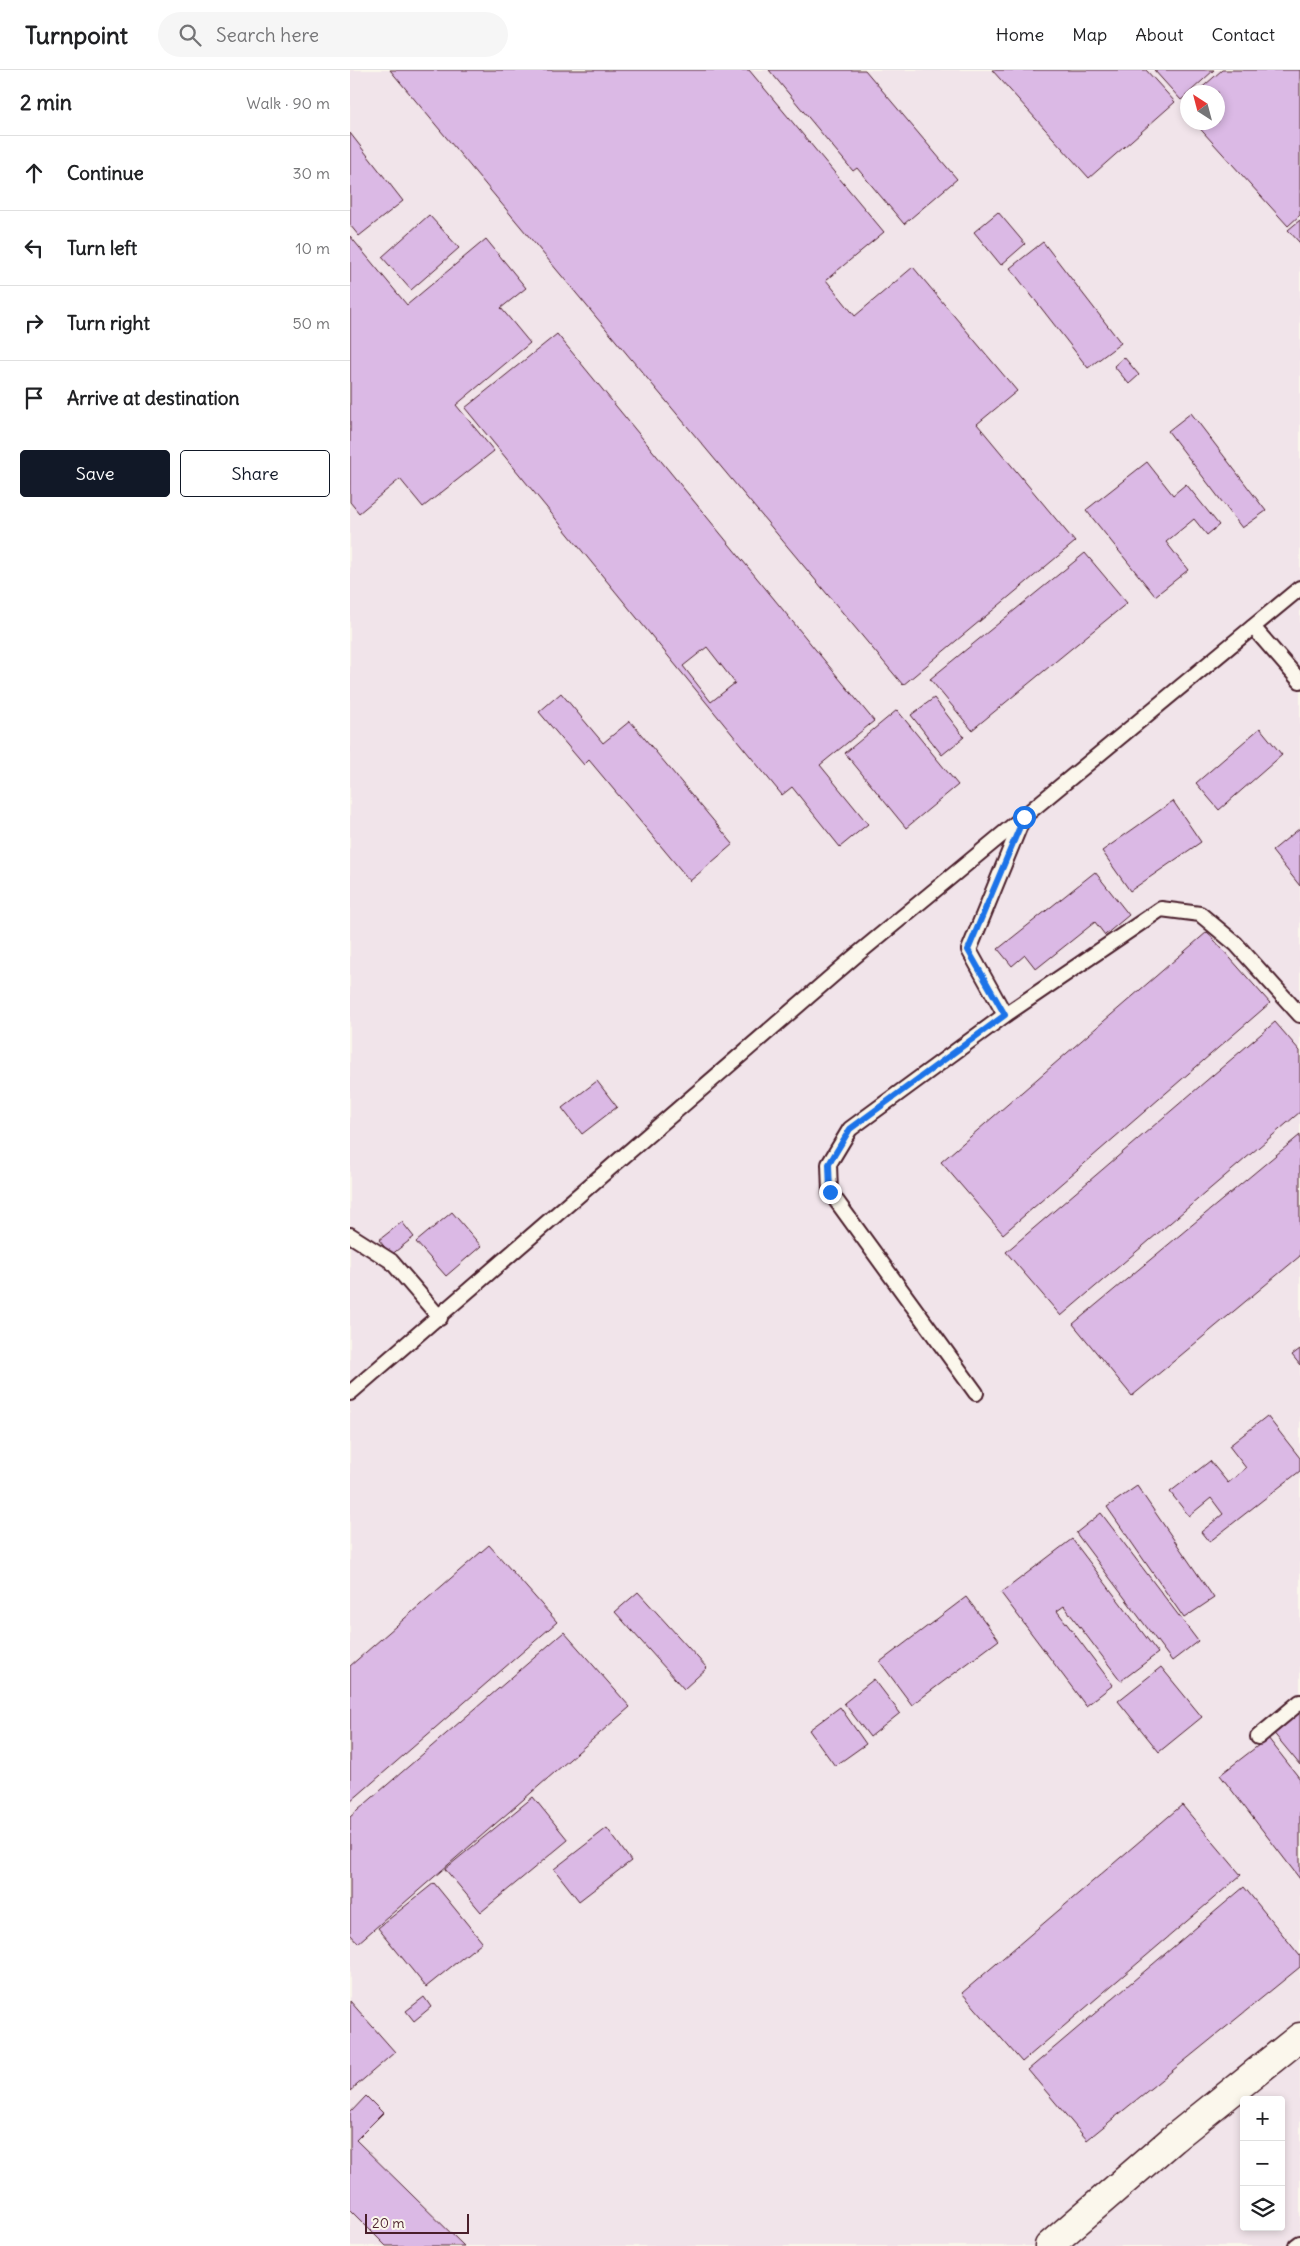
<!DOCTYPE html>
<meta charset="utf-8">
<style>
body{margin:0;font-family:Delius,sans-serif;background:#f6f6f6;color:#202124}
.controls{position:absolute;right:15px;bottom:15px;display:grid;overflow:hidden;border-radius:5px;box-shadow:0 2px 8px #0003}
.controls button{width:45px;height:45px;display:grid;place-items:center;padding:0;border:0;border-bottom:1px solid #e0e0e0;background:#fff;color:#202124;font:25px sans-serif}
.compass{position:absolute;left:830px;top:15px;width:45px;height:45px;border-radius:50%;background:#fff;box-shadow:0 2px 8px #0003;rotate:324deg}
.scale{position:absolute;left:15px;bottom:12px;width:104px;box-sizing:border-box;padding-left:5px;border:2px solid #4a1f2b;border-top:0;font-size:14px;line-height:18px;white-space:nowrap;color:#4a1f2b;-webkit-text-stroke:4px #fbf7ec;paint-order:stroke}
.stop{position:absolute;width:15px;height:15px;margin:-11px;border:4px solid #1a73e8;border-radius:50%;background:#fff}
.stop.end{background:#1a73e8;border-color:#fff;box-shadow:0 1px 5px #0008}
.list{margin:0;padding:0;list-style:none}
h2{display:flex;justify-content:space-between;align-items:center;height:65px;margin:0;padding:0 20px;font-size:21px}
h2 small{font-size:16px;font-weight:400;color:#757577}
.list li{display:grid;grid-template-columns:32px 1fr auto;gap:15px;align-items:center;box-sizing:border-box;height:75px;padding:0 20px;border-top:1px solid #e0e0e0}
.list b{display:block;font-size:19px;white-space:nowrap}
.list em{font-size:16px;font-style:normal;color:#757577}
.actions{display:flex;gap:10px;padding:15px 20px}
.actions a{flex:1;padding:11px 0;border:1px solid #111827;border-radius:5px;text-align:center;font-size:18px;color:#111827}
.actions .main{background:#111827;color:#fff}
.icon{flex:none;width:28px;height:28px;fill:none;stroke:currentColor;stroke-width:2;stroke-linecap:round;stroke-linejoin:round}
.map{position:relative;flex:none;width:950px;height:2176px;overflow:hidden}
header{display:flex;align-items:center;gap:30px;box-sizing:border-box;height:70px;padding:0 25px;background:#fff;border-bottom:1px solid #e0e0e0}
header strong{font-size:24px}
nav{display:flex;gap:28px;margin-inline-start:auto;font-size:18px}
.search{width:350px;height:45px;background:#f6f6f6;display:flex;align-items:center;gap:12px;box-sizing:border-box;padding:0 18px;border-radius:28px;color:#757577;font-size:19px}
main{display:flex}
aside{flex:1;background:#fff}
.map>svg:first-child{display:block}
.built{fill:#f1e4ea;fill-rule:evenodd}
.building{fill:#dbb9e5;stroke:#4a1f2b;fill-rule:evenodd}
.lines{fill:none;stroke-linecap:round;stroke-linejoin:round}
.service-casing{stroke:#4a1f2b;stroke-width:18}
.minor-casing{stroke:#4a1f2b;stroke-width:31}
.service{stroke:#fbf7ec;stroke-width:14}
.minor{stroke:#fbf7ec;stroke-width:28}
.route{stroke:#1a73e8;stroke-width:6}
</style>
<header>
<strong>Turnpoint</strong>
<div class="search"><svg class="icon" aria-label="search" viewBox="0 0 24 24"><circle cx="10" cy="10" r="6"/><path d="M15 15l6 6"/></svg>Search here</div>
<nav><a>Home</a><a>Map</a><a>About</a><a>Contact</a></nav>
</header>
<main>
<aside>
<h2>2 min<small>Walk · 90 m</small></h2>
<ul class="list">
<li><svg class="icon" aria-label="ahead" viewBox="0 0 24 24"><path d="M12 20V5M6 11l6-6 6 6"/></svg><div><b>Continue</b></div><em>30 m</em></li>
<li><svg class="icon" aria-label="left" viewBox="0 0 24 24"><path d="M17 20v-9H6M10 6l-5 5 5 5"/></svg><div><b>Turn left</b></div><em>10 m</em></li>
<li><svg class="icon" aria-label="right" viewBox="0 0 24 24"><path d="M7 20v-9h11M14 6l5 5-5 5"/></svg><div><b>Turn right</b></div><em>50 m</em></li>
<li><svg class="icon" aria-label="arrive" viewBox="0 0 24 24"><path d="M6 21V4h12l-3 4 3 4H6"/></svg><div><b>Arrive at destination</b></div></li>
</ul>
<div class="actions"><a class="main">Save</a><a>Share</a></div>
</aside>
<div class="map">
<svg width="950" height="2176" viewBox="0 0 950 2176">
<rect width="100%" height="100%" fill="#fbf7ec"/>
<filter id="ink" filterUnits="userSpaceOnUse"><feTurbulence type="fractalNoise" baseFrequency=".02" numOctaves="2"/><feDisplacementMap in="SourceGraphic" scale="10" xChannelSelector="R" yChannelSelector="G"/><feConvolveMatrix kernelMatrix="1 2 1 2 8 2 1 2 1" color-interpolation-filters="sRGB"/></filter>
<g filter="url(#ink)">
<path class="built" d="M0 0H950V2176H0ZM838 22H868V52H838ZM894 2030H931V2157H894Z"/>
<g class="building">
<polygon points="40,0 399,0 534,162 476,210 505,246 563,197 667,321 627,354 725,472 553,615"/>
<polygon points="419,0 515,0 607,109 554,154 507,98 503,101"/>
<polygon points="642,0 796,0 825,32 739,108"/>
<polygon points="804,0 864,0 831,30"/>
<polygon points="872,0 950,0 950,145 938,156 844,52 868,52 868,22 847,22"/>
<polygon points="0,63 53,131 9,166 0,155"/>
<polygon points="648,142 675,174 651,195 624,162"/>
<polygon points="79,145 109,178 61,220 32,187"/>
<polygon points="950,150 950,173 938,160"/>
<polygon points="0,166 57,235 136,169 176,218 151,238 180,273 106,335 144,381 73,437 50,409 9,443 0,432"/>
<polygon points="693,172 771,273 738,298 660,198"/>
<path d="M207 264 524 651 470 695 518 754 490 777 442 717 432 725 115 338ZM357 577 385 613 361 632 333 596Z"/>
<polygon points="774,287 789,305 779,314 764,296"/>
<polygon points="841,343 916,441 892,458 818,361"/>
<polygon points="797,392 823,425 836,414 869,455 857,465 844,449 816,472 838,500 805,526 736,440"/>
<polygon points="735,483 777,533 622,660 580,609"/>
<polygon points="211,623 253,673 280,651 383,774 340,811 239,690 234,695 189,642"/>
<polygon points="584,628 614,667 592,685 561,645"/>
<polygon points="547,640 608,715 556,758 495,683"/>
<polygon points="910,658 932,685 869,740 846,713"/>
<polygon points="823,731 851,772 780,821 752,781"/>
<polygon points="950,758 950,816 922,781"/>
<polygon points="745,802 779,845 755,865 745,852 686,899 675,885 662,896 648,879"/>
<polygon points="857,862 920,933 653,1164 591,1092"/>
<polygon points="925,952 950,981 950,1042 711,1246 656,1182"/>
<polygon points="247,1011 267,1037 232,1064 212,1038"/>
<polygon points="950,1065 950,1186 782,1326 723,1254"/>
<polygon points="102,1142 131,1176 96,1206 66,1172"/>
<polygon points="52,1152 64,1167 41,1185 29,1170"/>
<polygon points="950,1279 950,1295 942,1285"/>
<polygon points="917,1346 950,1388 950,1401 859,1472 851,1462 873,1444 861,1428 839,1446 820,1422 860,1391 878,1413 896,1398 879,1376"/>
<polygon points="787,1416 864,1528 834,1548 757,1437"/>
<polygon points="751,1443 848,1571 822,1591 726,1463"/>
<polygon points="722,1469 808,1583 771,1611 714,1536 707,1541 763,1615 736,1636 651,1523"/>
<polygon points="139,1475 207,1552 0,1732 0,1596"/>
<polygon points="288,1522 357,1598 334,1619 265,1542"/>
<polygon points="616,1527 649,1570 562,1635 530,1592"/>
<polygon points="214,1562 280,1637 8,1873 0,1864 0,1747"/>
<polygon points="811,1597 852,1647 809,1682 768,1631"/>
<polygon points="524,1609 550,1643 520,1667 494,1633"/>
<polygon points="490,1637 516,1674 485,1696 459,1660"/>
<polygon points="950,1638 950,1695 922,1661"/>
<polygon points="918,1668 950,1709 950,1809 870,1705"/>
<polygon points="183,1727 218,1770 131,1842 95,1799"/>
<polygon points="832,1735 891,1805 672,1992 612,1923"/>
<polygon points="257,1758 281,1791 229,1831 204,1799"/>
<polygon points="84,1813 132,1872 76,1917 28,1858"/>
<polygon points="894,1817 950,1886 950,1897 737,2070 678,2000"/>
<polygon points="74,1927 81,1937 64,1951 56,1941"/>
<polygon points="0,1931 45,1982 0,2021"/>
<polygon points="16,2026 33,2043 6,2070 114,2176 36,2176 0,2140 0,2043"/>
</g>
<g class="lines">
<defs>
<g id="service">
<polyline points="903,557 950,611"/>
<polyline points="655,945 619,880 673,748"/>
<polyline points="0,1165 41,1191 90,1248"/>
<polyline points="0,1323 504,887 950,518"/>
<polyline points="626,1323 480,1122 479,1094 500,1059 655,945 811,839 850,844 886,874 950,945"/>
<polyline points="908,1667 950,1632"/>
<polyline points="946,2176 950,2173"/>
</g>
<polyline id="minor" points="699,2176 823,2069 950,1967"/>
</defs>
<use href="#service" class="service-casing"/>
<use href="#minor" class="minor-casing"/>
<use href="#service" class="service"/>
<use href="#minor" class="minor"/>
</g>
</g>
<g class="lines" filter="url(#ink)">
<polyline class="route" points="480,1122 479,1094 500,1059 655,945 618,880 674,747"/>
</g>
</svg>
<div class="controls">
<button>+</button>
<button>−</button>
<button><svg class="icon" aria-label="layers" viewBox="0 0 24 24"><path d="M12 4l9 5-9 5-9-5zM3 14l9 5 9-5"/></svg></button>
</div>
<svg class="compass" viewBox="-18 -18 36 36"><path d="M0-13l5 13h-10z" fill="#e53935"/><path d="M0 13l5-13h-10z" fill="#757577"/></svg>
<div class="scale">20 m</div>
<div class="stop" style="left:674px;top:747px"></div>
<div class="stop end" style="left:480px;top:1122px"></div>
</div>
</main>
